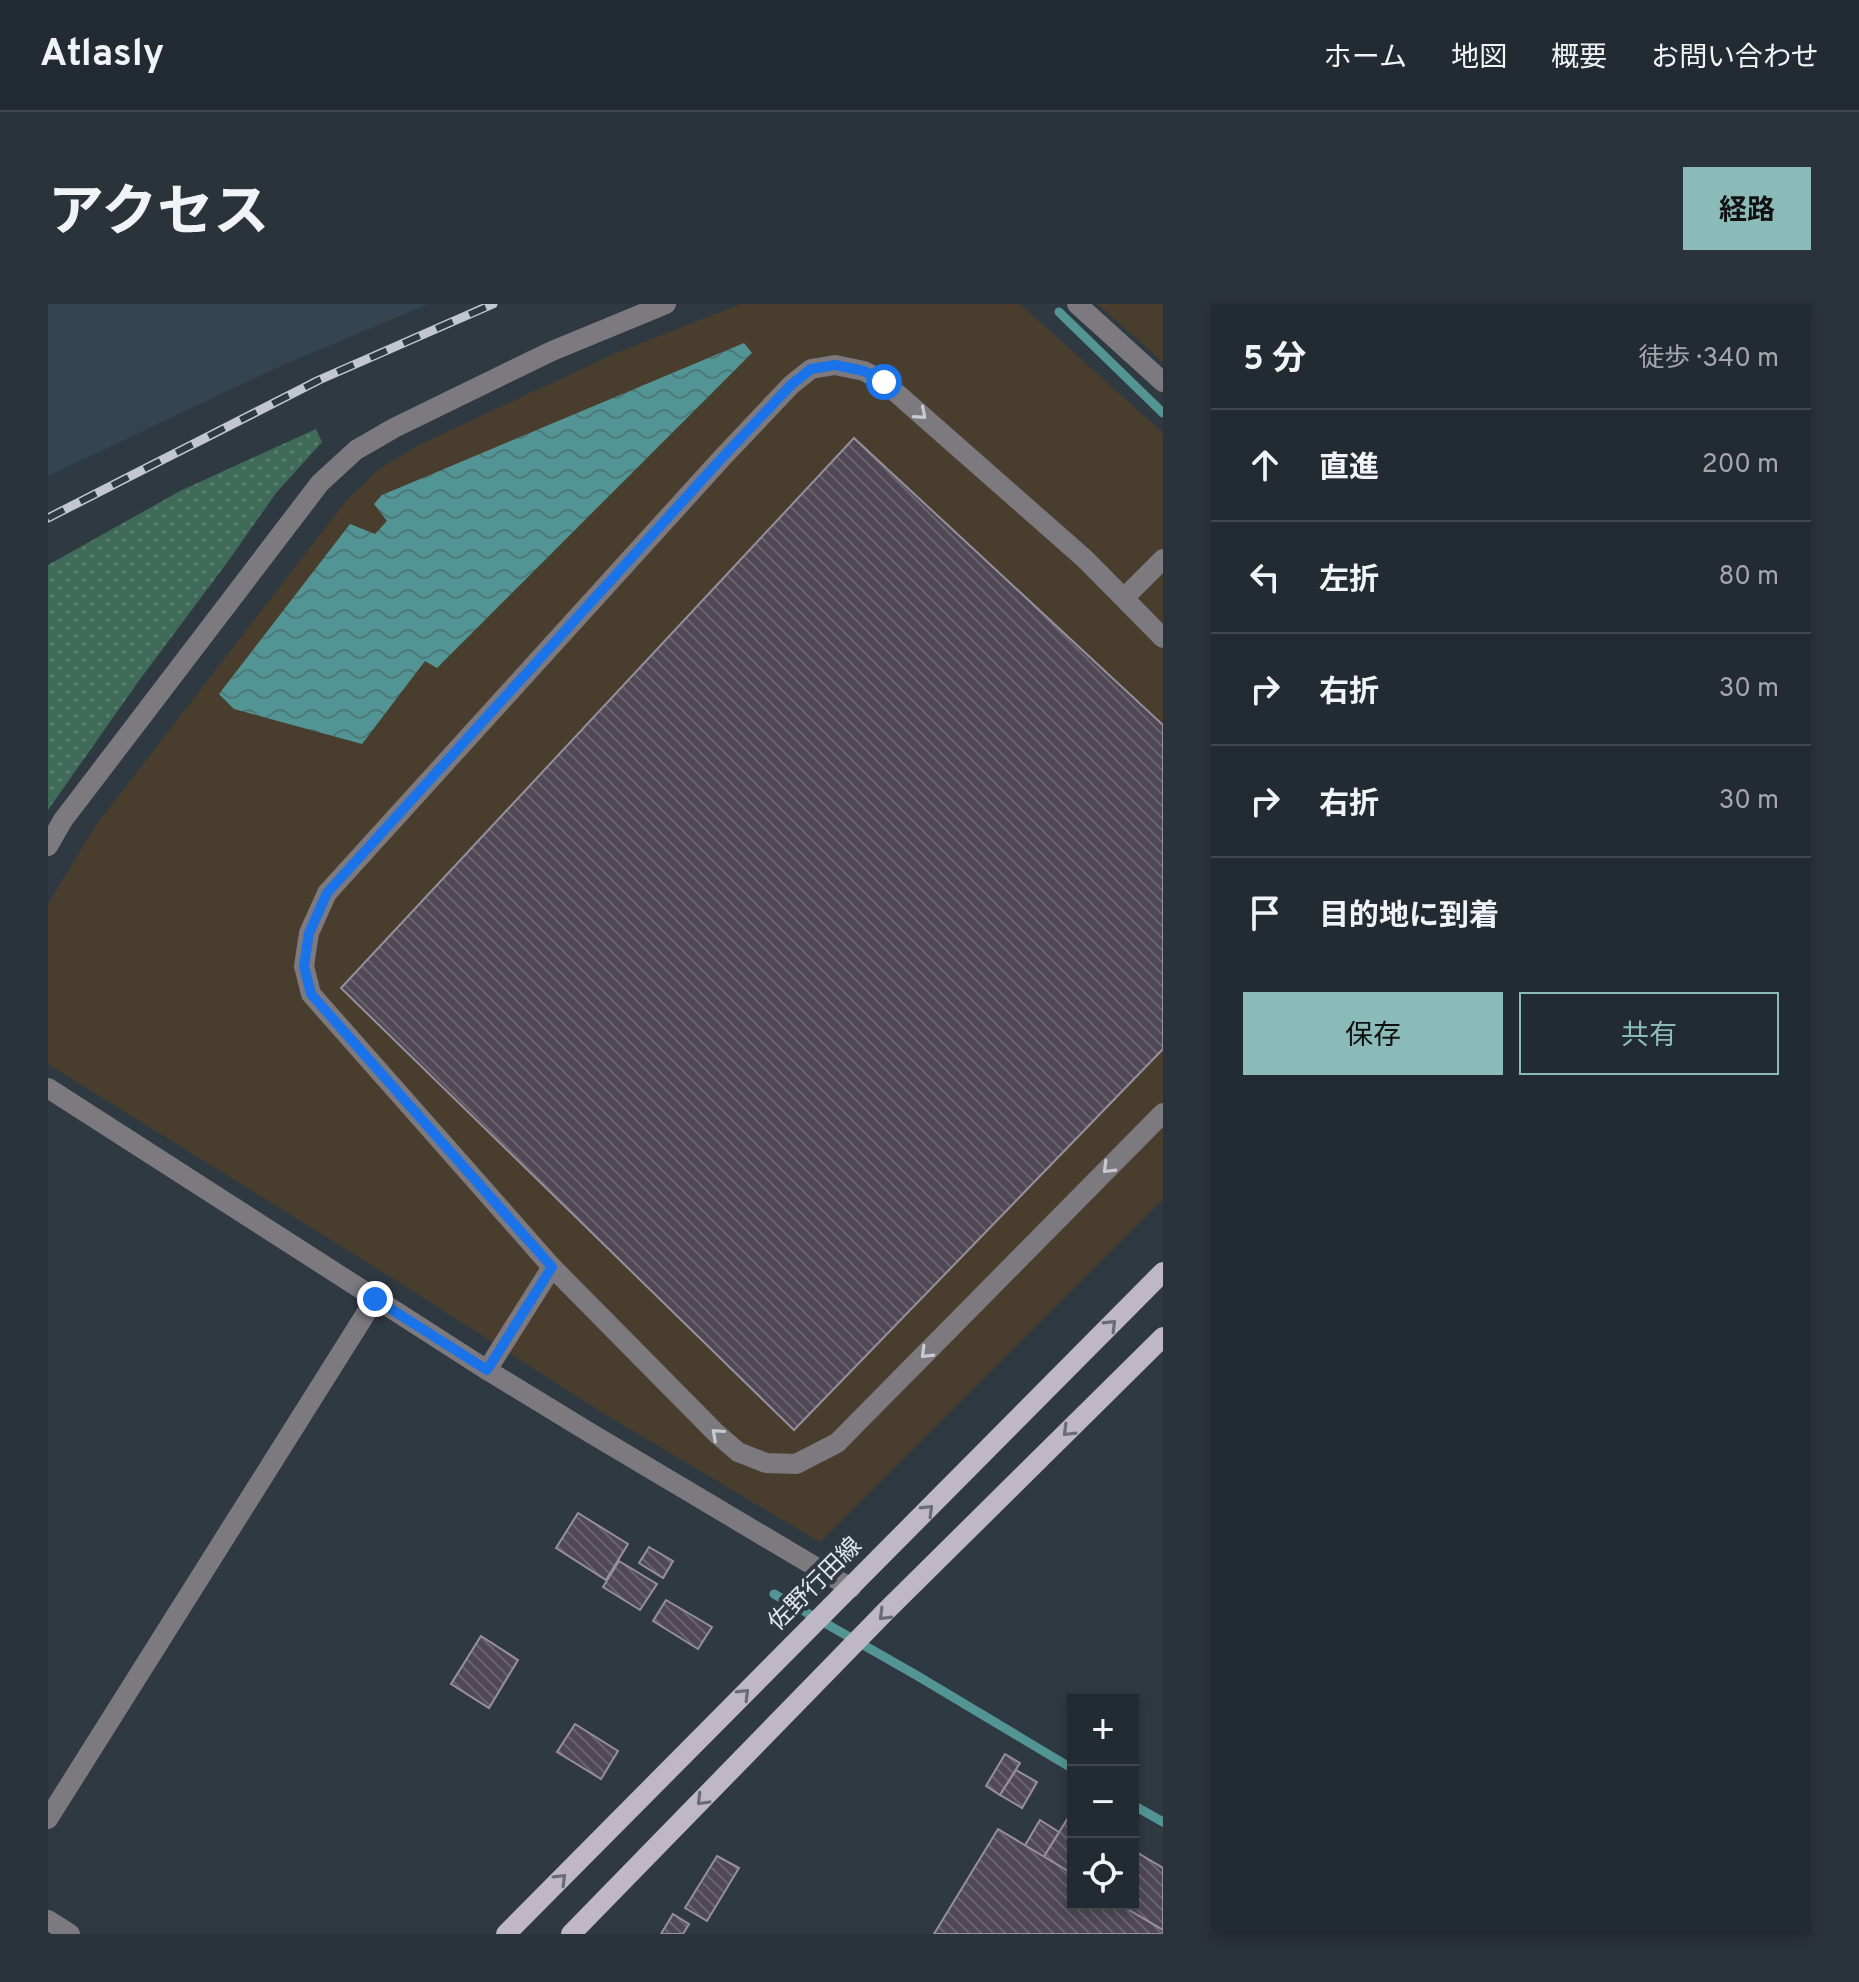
<!DOCTYPE html>
<html lang="ja">
<meta charset="utf-8">
<style>
body{margin:0;font-family:Overpass,"Noto Sans JP",sans-serif;background:#2b333a;color:#f1f3f6}
.controls{position:absolute;right:24px;bottom:24px;display:grid;overflow:hidden;border-radius:0px;box-shadow:0 4px 12px #0003}
.controls button{width:72px;height:72px;display:grid;place-items:center;padding:0;border:0;border-bottom:2px solid #40474d;background:#232b32;color:#f1f3f6;font:40px sans-serif}
.stop{position:absolute;width:24px;height:24px;margin:-18px;border:6px solid #1a73e8;border-radius:50%;background:#fff}
.stop.end{background:#1a73e8;border-color:#fff;box-shadow:0 2px 8px #0008}
.list{margin:0;padding:0;list-style:none}
h2{display:flex;justify-content:space-between;align-items:center;height:104px;margin:0;padding:0 32px;font-size:34px}
h2 small{font-size:26px;font-weight:400;color:#a3a7ac}
.list li{display:grid;grid-template-columns:52px 1fr auto;gap:24px;align-items:center;box-sizing:border-box;height:112px;padding:0 32px;border-top:2px solid #40474d}
.list b{display:block;font-size:30px;white-space:nowrap}
.list em{font-size:26px;font-style:normal;color:#a3a7ac}
.actions{display:flex;gap:16px;padding:24px 32px}
.actions a{flex:1;padding:18px 0;border:2px solid #8bbbb9;border-radius:0px;text-align:center;font-size:28px;color:#8bbbb9}
.actions .main{background:#8bbbb9;color:#111}
.icon{flex:none;width:44px;height:44px;fill:none;stroke:currentColor;stroke-width:2;stroke-linecap:round;stroke-linejoin:round}
.map{position:relative;flex:none;width:1115px;height:1630px;overflow:hidden;border-radius:0px}
header{display:flex;align-items:center;gap:48px;box-sizing:border-box;height:112px;padding:0 40px;background:#232b32;border-bottom:2px solid #40474d}
header strong{font-size:38px}
nav{display:flex;gap:44px;margin-inline-start:auto;font-size:28px}
.intro{display:flex;align-items:center;justify-content:space-between;box-sizing:border-box;height:192px;padding:0 48px}
h1{margin:0;font-size:56px}
.button{padding:20px 36px;border-radius:0px;background:#8bbbb9;color:#111;font-size:28px;font-weight:700}
main{display:flex;gap:48px;padding:0 48px}
aside{flex:1;background:#232b32;border-radius:0px;box-shadow:0 4px 12px #0003}
.map>svg:first-child{display:block}
.built{fill:#344451}
.industrial{fill:#493e2e}
.park{fill:url(#park-dots)}
.water{fill:url(#water-waves)}
.lines{fill:none;stroke-linecap:round;stroke-linejoin:round}
.stream{stroke:#539595;stroke-width:9}
.building{fill:url(#building-back-hatch);stroke:#978f9d;stroke-width:2}
.minor{stroke:#7c797f;stroke-width:20}
.major{stroke:#bfb8c4;stroke-width:20}
.rail-casing{stroke:#c0c7ce;stroke-width:9}
.rail{stroke:#2f3942;stroke-width:6;stroke-dasharray:18;stroke-linecap:butt}
.oneway{stroke:#c7cbd1}
.oneway2{stroke:#696c76}
.route{stroke:#1a73e8;stroke-width:10}
.labels{text-anchor:middle;dominant-baseline:central;stroke-width:8;stroke-linejoin:round;paint-order:stroke}
.street-label{font-size:24px;fill:#e0e6ec;stroke:#2f3942}
</style>
<header>
<strong>Atlasly</strong>
<nav><a>ホーム</a><a>地図</a><a>概要</a><a>お問い合わせ</a></nav>
</header>
<div class="intro"><h1>アクセス</h1><a class="button">経路</a></div>
<main>
<div class="map">
<svg width="1115" height="1630" viewBox="0 0 1115 1630">
<defs>
<pattern id="park-dots" width="8" height="8" patternUnits="userSpaceOnUse" patternTransform="scale(2)"><rect width="8" height="8" fill="#3f6b58"/><path d="M2 2h.1M6 6h.1" fill="none" stroke="#5a8070" stroke-width="1.8" stroke-linecap="round"/></pattern>
<pattern id="water-waves" width="16" height="10" patternUnits="userSpaceOnUse" patternTransform="scale(2)"><rect width="16" height="10" fill="#539595"/><path d="M0 5q4-4 8 0t8 0" fill="none" stroke="#4d797a"/></pattern>
<pattern id="building-back-hatch" width="6" height="6" patternUnits="userSpaceOnUse" patternTransform="scale(2)"><rect width="6" height="6" fill="#504955"/><path d="M-1 5l2 2M0 0l6 6M5-1l2 2" fill="none" stroke="#69636e"/></pattern>
</defs>
<rect width="100%" height="100%" fill="#2f3942"/>
<polygon class="built" points="0,0 380,0 226,65 0,172"/>
<g class="industrial">
<polygon points="693,0 972,0 1115,129 1115,895 772,1238 550,1106 346,975 0,760 0,600 48,521 298,197 331,165 369,142 568,49"/>
<polygon points="1049,0 1115,0 1115,58"/>
</g>
<polygon class="park" points="268,125 274,138 228,189 181,256 90,378 0,506 0,261 132,187"/>
<polygon class="water" points="696,39 704,49 389,364 377,357 314,440 186,405 171,390 302,220 327,230 339,217 326,200 334,191"/>
<g class="lines">
<g class="stream">
<polyline points="1011,8 1115,109"/>
<polyline points="726,1290 868,1371 1025,1465"/>
<polyline points="1085,1501 1115,1518"/>
</g>
</g>
<g class="building">
<polygon points="806,134 1115,421 1115,745 746,1126 293,684"/>
<polygon points="530,1209 580,1240 558,1276 508,1244"/>
<polygon points="601,1243 625,1257 615,1274 591,1259"/>
<polygon points="571,1257 609,1280 592,1306 555,1283"/>
<polygon points="618,1296 664,1323 650,1345 605,1317"/>
<polygon points="433,1332 470,1356 441,1404 403,1380"/>
<polygon points="527,1420 570,1447 553,1475 509,1448"/>
<polygon points="957,1450 972,1459 952,1491 938,1482"/>
<polygon points="968,1466 989,1478 974,1504 952,1491"/>
<polygon points="1023,1509 1025,1510 1025,1572 995,1554"/>
<polygon points="992,1516 1011,1528 995,1554 976,1543"/>
<polygon points="950,1525 1025,1570 1025,1600 1076,1600 1115,1624 1115,1630 886,1630"/>
<polygon points="1085,1546 1115,1564 1115,1626 1071,1600 1085,1600"/>
<polygon points="669,1552 691,1564 659,1617 637,1604"/>
<polygon points="625,1610 641,1620 635,1630 613,1630"/>
</g>
<g class="lines">
<g class="minor">
<polyline points="1029,0 1115,78"/>
<polyline points="1076,294 1115,255"/>
<polyline points="1115,334 1037,255 836,78 816,67 787,61 763,65 743,81 673,155 279,589 261,629 256,662 263,690 504,963 668,1129 690,1148 718,1159 748,1160 789,1139 1115,809"/>
<polyline points="0,542 15,516 272,179 308,146 346,124 504,47 618,0"/>
<polyline points="0,784 439,1066 544,1130 803,1284"/>
<polyline points="439,1066 504,963"/>
<polyline points="0,1515 327,995"/>
<polyline points="0,1616 22,1630"/>
</g>
<g class="major">
<polyline points="458,1630 1115,968"/>
<polyline points="523,1630 839,1306 1115,1033"/>
</g>
<defs>
<polyline id="rail" points="0,214 271,76 445,0"/>
</defs>
<use href="#rail" class="rail-casing"/>
<use href="#rail" class="rail"/>
</g>
<defs><path id="oneway-chevron" d="M-2-3.5L2.5 0L-2 3.5" fill="none" stroke-width="1.6" stroke-linecap="round" stroke-linejoin="round" transform="scale(2)"/></defs>
<g class="oneway">
<use href="#oneway-chevron" transform="translate(873 110) rotate(41)"/>
<use href="#oneway-chevron" transform="translate(1060 864) rotate(135)"/>
<use href="#oneway-chevron" transform="translate(878 1049) rotate(135)"/>
<use href="#oneway-chevron" transform="translate(669 1130) rotate(-138)"/>
</g>
<g class="oneway2">
<use href="#oneway-chevron" transform="translate(1063 1021) rotate(-45)"/>
<use href="#oneway-chevron" transform="translate(1020 1127) rotate(135)"/>
<use href="#oneway-chevron" transform="translate(880 1206) rotate(-45)"/>
<use href="#oneway-chevron" transform="translate(836 1311) rotate(135)"/>
<use href="#oneway-chevron" transform="translate(696 1390) rotate(-45)"/>
<use href="#oneway-chevron" transform="translate(654 1496) rotate(134)"/>
<use href="#oneway-chevron" transform="translate(513 1575) rotate(-45)"/>
</g>
<g class="lines">
<polyline class="route" points="327,995 439,1066 504,963 263,690 256,662 261,629 279,589 673,155 743,81 763,65 787,61 816,67 836,78"/>
</g>
<g class="labels">
<g class="street-label">
<text transform="translate(768 1281) rotate(-45)">佐野行田線</text>
</g>
</g>
</svg>
<div class="controls">
<button>+</button>
<button>−</button>
<button><svg class="icon" aria-label="locate" viewBox="0 0 24 24"><circle cx="12" cy="12" r="6"/><path d="M12 2v4M12 18v4M2 12h4M18 12h4"/></svg></button>
</div>
<div class="stop" style="left:836px;top:78px"></div>
<div class="stop end" style="left:327px;top:995px"></div>
</div>
<aside>
<h2>5 分<small>徒歩 · 340 m</small></h2>
<ul class="list">
<li><svg class="icon" aria-label="ahead" viewBox="0 0 24 24"><path d="M12 20V5M6 11l6-6 6 6"/></svg><div><b>直進</b></div><em>200 m</em></li>
<li><svg class="icon" aria-label="left" viewBox="0 0 24 24"><path d="M17 20v-9H6M10 6l-5 5 5 5"/></svg><div><b>左折</b></div><em>80 m</em></li>
<li><svg class="icon" aria-label="right" viewBox="0 0 24 24"><path d="M7 20v-9h11M14 6l5 5-5 5"/></svg><div><b>右折</b></div><em>30 m</em></li>
<li><svg class="icon" aria-label="right" viewBox="0 0 24 24"><path d="M7 20v-9h11M14 6l5 5-5 5"/></svg><div><b>右折</b></div><em>30 m</em></li>
<li><svg class="icon" aria-label="arrive" viewBox="0 0 24 24"><path d="M6 21V4h12l-3 4 3 4H6"/></svg><div><b>目的地に到着</b></div></li>
</ul>
<div class="actions"><a class="main">保存</a><a>共有</a></div>
</aside>
</main>
